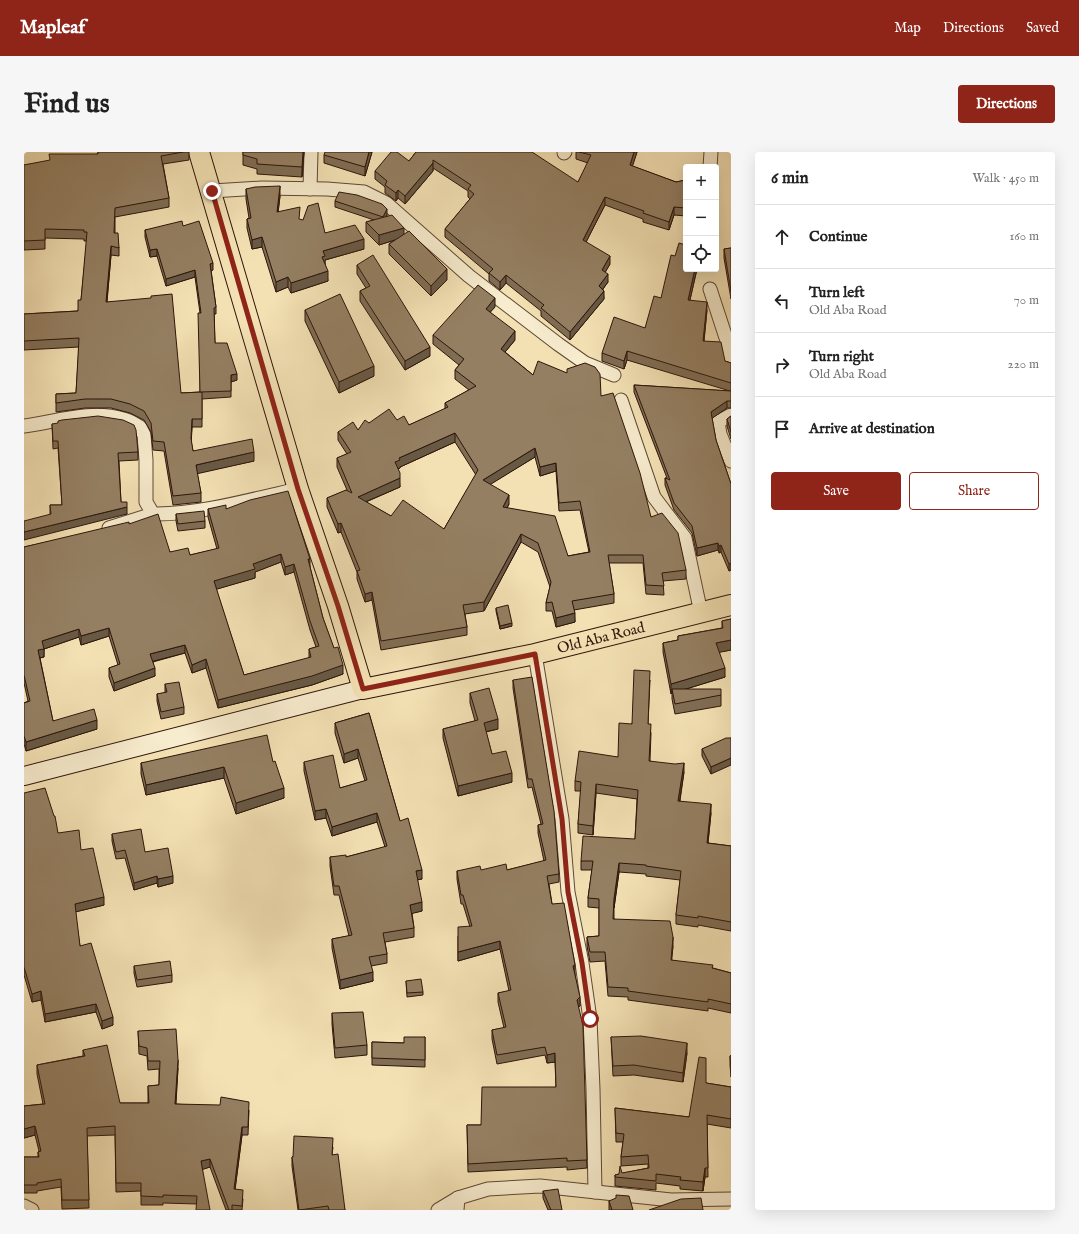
<!DOCTYPE html>
<meta charset="utf-8">
<style>
body{margin:0;font-family:"IM FELL English",serif;background:#f6f6f6;color:#222}
.controls{position:absolute;right:12px;top:12px;display:grid;overflow:hidden;border-radius:4px;box-shadow:0 4px 16px #0002}
.controls button{width:36px;height:36px;display:grid;place-items:center;padding:0;border:0;border-bottom:1px solid #e0e0e0;background:#fff;color:#222;font:20px sans-serif}
.stop{position:absolute;width:12px;height:12px;margin:-9px;border:3px solid #8f2418;border-radius:50%;background:#fff}
.stop.end{background:#8f2418;border-color:#fff;box-shadow:0 1px 4px #0008}
.list{margin:0;padding:0;list-style:none}
h2{display:flex;justify-content:space-between;align-items:center;height:52px;margin:0;padding:0 16px;font-size:17px}
h2 small{font-size:13px;font-weight:400;color:#767676}
.list li{display:grid;grid-template-columns:26px 1fr auto;gap:12px;align-items:center;box-sizing:border-box;height:64px;padding:0 16px;border-top:1px solid #e0e0e0}
.list b{display:block;font-size:15px;white-space:nowrap}
.list p{margin:0;font-size:13px;white-space:nowrap;color:#767676}
.list em{font-size:13px;font-style:normal;color:#767676}
.actions{display:flex;gap:8px;padding:12px 16px}
.actions a{flex:1;padding:9px 0;border:1px solid #8f2418;border-radius:4px;text-align:center;font-size:14px;color:#8f2418}
.actions .main{background:#8f2418;color:#fff}
.icon{flex:none;width:22px;height:22px;fill:none;stroke:currentColor;stroke-width:2;stroke-linecap:round;stroke-linejoin:round}
.map{position:relative;flex:none;width:707px;height:1058px;overflow:hidden;border-radius:4px}
header{display:flex;align-items:center;gap:24px;box-sizing:border-box;height:56px;padding:0 20px;background:#8f2418;color:#fff}
header strong{font-size:19px}
nav{display:flex;gap:22px;margin-inline-start:auto;font-size:14px}
.intro{display:flex;align-items:center;justify-content:space-between;box-sizing:border-box;height:96px;padding:0 24px}
h1{margin:0;font-size:28px}
.button{padding:10px 18px;border-radius:4px;background:#8f2418;color:#fff;font-size:14px;font-weight:700}
main{display:flex;gap:24px;padding:0 24px}
aside{flex:1;background:#fff;border-radius:4px;box-shadow:0 4px 16px #0002}
.map>svg:first-child{display:block}
.lines{fill:none;stroke-linecap:round;stroke-linejoin:round}
.street-casing{stroke:#5f4834;stroke-width:15}
.secondary-casing{stroke:#2e150a;stroke-width:20}
.primary-casing{stroke:#2e150a;stroke-width:22}
.street{stroke:#f7ecce;stroke-width:13}
.secondary{stroke:#f7ecce;stroke-width:18}
.primary{stroke:#f3e1b4;stroke-width:20}
.wall{fill:#7f6d54;stroke:#2e150a;fill-rule:evenodd}
.shaded-wall{fill:#685945;stroke:#2e150a}
.building{fill:#947f62;stroke:#2e150a;fill-rule:evenodd}
.route{stroke:#8f2418;stroke-width:5}
.labels{text-anchor:middle;dominant-baseline:central;stroke-width:4;stroke-linejoin:round;paint-order:stroke}
.street-label{font-size:15px;fill:#2e150a;stroke:#f7ecce}
</style>
<header>
<strong>Mapleaf</strong>
<nav><a>Map</a><a>Directions</a><a>Saved</a></nav>
</header>
<div class="intro"><h1>Find us</h1><a class="button">Directions</a></div>
<main>
<div class="map">
<svg width="707" height="1058" viewBox="0 0 707 1058">
<rect width="100%" height="100%" fill="#f3e1b4"/>
<filter id="stains"><feTurbulence type="fractalNoise" baseFrequency=".005" numOctaves="4"/><feColorMatrix values="0 0 0 0 .2 0 0 0 0 .09 0 0 0 0 .02 0 0 0 .5 -.17"/></filter>
<radialGradient id="worn" r=".72"><stop offset=".6" stop-color="#630" stop-opacity="0"/><stop offset="1" stop-color="#630" stop-opacity=".3"/></radialGradient>
<g class="lines">
<defs>
<g id="street">
<polyline points="540,1 541,0"/>
<polyline points="686,15 687,0"/>
<polyline points="286,37 287,0"/>
<polyline points="188,39 238,36 303,37 340,40 362,51 445,124 534,192 561,211 590,223"/>
<polyline points="686,137 704,192 707,212"/>
<polyline points="597,248 630,345 661,386 677,461"/>
<polyline points="707,263 694,270 696,282 707,309"/>
<path d="M0 274C32 270 66 257 99 267 105 268 111 272 116 275L120 283 122 308V350L129 362C174 363 229 347 274 337"/>
<polyline points="85,376 129,362"/>
<polyline points="511,502 538,667 544,740 558,811 566,867 569,937 571,1040"/>
<polyline points="0,1054 8,1058"/>
<polyline points="414,1058 434,1046"/>
<polyline points="433,1058 434,1046 464,1037 516,1034 647,1048 707,1047"/>
</g>
<polyline id="secondary" points="0,624 339,537"/>
<g id="primary">
<path id="s1" d="M175 0 274 337 314 454 339 537 511 502 707 453"/>
</g>
</defs>
<use href="#street" class="street-casing"/>
<use href="#secondary" class="secondary-casing"/>
<use href="#primary" class="primary-casing"/>
<use href="#street" class="street"/>
<use href="#secondary" class="secondary"/>
<use href="#primary" class="primary"/>
</g>
<g class="wall">
<polygon points="74,0 165,0 165,8 139,12 145,46 145,55 91,65 91,81 95,96 95,104 87,103 83,150 157,241 176,240 176,161 171,125 142,134 133,104 126,105 121,85 121,78 159,74 189,118 187,118 192,155 192,162 190,162 191,191 213,228 207,230 207,245 178,247 178,275 168,275 167,289 169,299 230,309 173,321 177,341 177,350 149,353 140,299 129,298 127,280 120,268 106,261 87,256 61,256 32,260 32,242 52,241 55,195 0,198 0,162 54,159 57,148 63,89 60,89 60,87 21,86 21,97 0,98 0,13 74,2"/>
<polygon points="219,0 280,0 278,25 233,22 233,17 219,13"/>
<polygon points="348,0 341,24 300,11 300,3"/>
<polygon points="392,0 554,30 564,11 552,7 552,0 613,0 608,14 652,30 662,28 662,64 650,63 645,78 619,70 619,67 581,53 562,90 586,112 581,120 584,130 579,137 580,147 546,188 517,164 517,159 482,131 476,138 465,129 465,122 421,85 421,77 446,47 444,45 444,39 409,16 409,19 381,52 374,46 372,49 361,41 361,35 351,27 351,19 385,9"/>
<polygon points="222,37 256,44 254,60 275,68 301,81 340,97 301,108 301,112 304,129 267,141 264,135 252,140 238,95 228,97 223,76 223,67 225,66 222,47"/>
<polygon points="311,49 363,63 363,64 423,128 407,144 365,102 365,92 371,88 355,93 342,80 342,70 350,68 311,55"/>
<polygon points="707,96 707,147 700,106 700,97"/>
<polygon points="333,113 406,204 381,218 336,149 336,139 342,136 333,122"/>
<polygon points="662,117 673,117 666,148 683,158 680,189 701,209 707,211 707,256 703,256 688,266 692,288 707,332 707,418 705,419 697,400 695,401 694,398 673,404 668,381 650,358 641,333 641,326 643,326 610,240 610,233 706,239 603,208 600,217 578,209 578,201 621,176 637,146"/>
<path d="M471 155 466 160 491 188 481 200 509 223 577 244 627 365 662 418V427L639 429 640 443 622 442 619 411H585L590 442V451L550 458 551 470 532 475 528 459H522V451L526 435 514 400 497 390 460 459 441 462 443 475V483L357 498 348 448 341 450 333 427V420L317 380 314 381 303 355V346L323 338 313 315V306L323 302 314 288V280L334 278 345 271 373 268 385 273 421 257V251L445 238 431 227V218L435 213 409 192V183ZM431 290 452 323 420 377 367 364 342 350 376 335 374 317 376 316V315ZM511 305 516 324 532 319 535 359 556 358 565 400 544 404 483 356 485 352 466 332Z"/>
<polygon points="281,158 350,224 315,241 281,169"/>
<polygon points="707,264 707,287 703,274 703,267"/>
<polygon points="28,272 114,300 114,308 95,309 97,350 103,362 26,362 26,353 38,353 34,296 29,297"/>
<path d="M184 357H202L286 415 299 466 319 522 288 533 194 556 182 516 168 521 161 501 129 510 131 524 90 539 85 525V516L94 513 85 484 57 493 55 485 20 497V505L16 506 29 569 73 577 2 599 0 592V551L4 549 0 531V395L105 372 146 400 166 403 193 397 184 365ZM257 410 261 423 270 420 286 478 292 495 285 497V506L220 523 192 437 231 426V420Z"/>
<polygon points="152,362 181,369 181,376 154,379 152,369"/>
<polygon points="472,456 488,474 476,477 472,459"/>
<polygon points="707,467 707,498 695,500 701,525 662,537 697,543 697,554 651,562 648,547 648,541 647,542 639,500 639,491 654,488 654,484 698,476 698,469"/>
<polygon points="489,528 535,722 535,730 525,732 528,752 551,822 556,854 554,855 563,1016 543,1018 543,1015 444,1020 443,973 457,973 532,935 531,910 523,911 521,903 473,912 468,887 468,878 480,876 474,850 474,841 485,839 476,797 434,809 434,784 446,775 439,752 437,752 433,727 433,719 483,718 520,709 514,681 514,673 517,672 508,635 504,636 489,536"/>
<polygon points="626,528 624,572 627,581 626,609 660,620 656,649 687,661 684,691 707,694 707,779 674,773 674,775 652,772 652,763 656,728 622,724 622,722 595,720 590,756 590,767 649,794 647,808 689,816 707,821 707,861 684,856 684,859 604,848 604,845 584,844 581,809 566,810 563,794 563,785 575,784 575,756 564,755 564,746 568,718 557,718 557,709 611,687 613,647 572,641 569,683 554,681 554,672 557,639 551,639 551,629 594,605"/>
<polygon points="141,532 160,555 160,562 137,567 133,549 133,542 141,541"/>
<polygon points="446,541 474,577 462,580 468,602 488,630 434,644 419,586 419,577 451,569 446,551"/>
<polygon points="345,561 376,669 398,727 393,728 398,759 388,761 390,776 390,785 361,790 363,802 363,811 347,814 349,829 316,837 308,796 308,787 325,784 315,743 310,743 306,714 306,705 322,705 361,695 353,670 308,684 302,666 291,668 280,619 280,610 316,636 341,629 334,606 320,611 311,581 311,571"/>
<polygon points="707,586 687,622 678,604 678,597"/>
<polygon points="249,610 260,646 212,662 200,626 122,643 117,622 117,611"/>
<polygon points="0,641 34,681 57,698 80,753 51,760 56,794 89,873 78,877 72,860 21,870 17,848 8,850 0,823"/>
<polygon points="88,682 121,700 149,731 134,735 133,731 110,738 101,706 92,707 88,689"/>
<polygon points="110,814 148,823 148,830 113,835 110,821"/>
<polygon points="382,829 399,840 399,843 383,845"/>
<polygon points="308,861 343,893 343,903 311,906 308,872"/>
<polygon points="114,879 154,916 152,952 225,958 224,983 218,983 211,1037 219,1047 218,1058 202,1058 186,1015 178,1017 173,1052 139,1051 139,1053 117,1053 117,1039 92,1040 91,983 63,984 65,1056 38,1057 37,1035 13,1039 13,1041 0,1041 0,1005 14,1005 14,1000 15,999 11,983 0,986 0,954 19,952 13,922 13,913 59,904 59,898 96,951 124,951 124,934 135,933 135,917 124,918 123,904 115,902"/>
<polygon points="401,885 401,915 348,913 348,890 380,891"/>
<polygon points="587,885 663,901 659,930 610,923 589,924"/>
<polygon points="707,903 707,925 706,913 706,904"/>
<polygon points="682,931 707,935 707,976 683,972 684,1025 681,1025 679,1039 656,1037 656,1034 632,1031 632,1038 591,1034 591,1023 624,1016 624,1012 597,1014 597,1005 599,990 592,990 591,956 665,965"/>
<polygon points="309,995 308,1003 321,1058 274,1058 268,1014 268,1005"/>
<polygon points="519,1039 538,1058 524,1058 519,1046"/>
<polygon points="585,1049 609,1058 585,1058"/>
</g>
<g class="shaded-wall">
<polygon points="279,0 280,0 278,25 278,15"/>
<polygon points="345,0 348,0 341,24 341,15"/>
<polygon points="610,0 613,0 606,22 606,13"/>
<polygon points="409,11 409,19 381,52 381,44"/>
<polygon points="256,34 256,44 253,70 253,60"/>
<polygon points="374,38 374,46 372,49 372,41"/>
<polygon points="581,45 581,53 559,96 559,88"/>
<polygon points="650,55 650,63 645,78 645,70"/>
<polygon points="363,57 363,63 359,71 359,65"/>
<polygon points="380,76 380,85 355,93 355,83"/>
<polygon points="238,85 238,95 228,97 228,88"/>
<polygon points="340,87 340,97 301,108 301,114 298,105 299,99"/>
<polygon points="87,94 87,103 82,159 82,150"/>
<polygon points="133,97 133,104 126,105 126,98"/>
<polygon points="586,104 586,112 578,126 578,118"/>
<polygon points="189,111 189,118 186,119 186,112"/>
<polygon points="423,117 423,128 407,144 407,134"/>
<polygon points="671,117 673,117 664,156 664,148"/>
<polygon points="171,118 171,125 142,134 142,127"/>
<polygon points="304,119 304,129 267,141 267,131"/>
<polygon points="584,122 584,130 575,142 575,134"/>
<polygon points="482,123 482,131 476,138 476,130"/>
<polygon points="264,125 264,135 252,140 252,130"/>
<polygon points="580,139 580,147 546,188 546,180"/>
<polygon points="471,146 471,155 462,165 462,157"/>
<polygon points="683,150 683,158 679,198 679,189"/>
<polygon points="491,179 491,188 477,205 477,197"/>
<polygon points="406,195 406,204 381,218 381,209"/>
<polygon points="603,199 603,208 600,217 600,209"/>
<polygon points="350,214 350,224 315,241 315,230"/>
<polygon points="213,222 213,228 207,230 207,223"/>
<polygon points="703,249 703,256 687,267 687,260"/>
<polygon points="168,267 168,275 167,295 167,286"/>
<polygon points="431,281 431,290 376,315 376,316 371,319 371,310 375,306"/>
<polygon points="511,296 511,305 459,337 459,328"/>
<polygon points="230,300 230,309 172,322 172,313"/>
<polygon points="532,311 532,319 516,324 516,315"/>
<polygon points="376,326 376,335 334,353 334,345"/>
<polygon points="485,343 485,352 479,363 479,355"/>
<polygon points="103,355 103,362 0,388 0,380"/>
<polygon points="317,371 317,380 314,381 314,372"/>
<polygon points="497,382 497,390 460,459 460,450"/>
<polygon points="694,391 694,398 673,404 673,396"/>
<polygon points="697,393 697,400 695,401 695,394"/>
<polygon points="257,402 257,410 231,420 231,426 190,438 190,429 229,412"/>
<polygon points="284,407 286,407 286,415"/>
<polygon points="707,411 707,418 705,419 705,412"/>
<polygon points="270,412 270,420 261,423 261,415"/>
<polygon points="348,440 348,448 341,450 341,442"/>
<polygon points="551,461 551,470 532,475 532,466"/>
<polygon points="488,471 488,474 476,477 476,474"/>
<polygon points="85,476 85,484 57,493 57,484"/>
<polygon points="55,477 55,485 20,497 20,505 14,506 14,498 18,489"/>
<polygon points="707,488 707,498 692,501 692,491"/>
<polygon points="161,493 161,501 126,510 126,502"/>
<polygon points="182,507 182,516 168,521 168,513"/>
<polygon points="319,513 319,522 288,533 194,556 194,548"/>
<polygon points="131,516 131,524 90,539 90,531"/>
<polygon points="701,516 701,525 649,541 648,537 648,541 647,542 647,532"/>
<polygon points="474,567 474,577 460,580 460,571"/>
<polygon points="73,568 73,577 2,599 2,590"/>
<polygon points="334,597 334,606 320,611 320,602"/>
<polygon points="707,606 707,613 687,622 687,615"/>
<polygon points="660,611 660,620 654,658 654,649"/>
<polygon points="200,615 200,626 122,643 122,633"/>
<polygon points="488,621 488,630 434,644 434,634"/>
<polygon points="572,632 572,641 569,683 569,674"/>
<polygon points="260,636 260,646 212,662 212,651"/>
<polygon points="687,652 687,661 683,700 683,691"/>
<polygon points="302,657 302,666 291,668 291,659"/>
<polygon points="353,661 353,670 308,684 308,675"/>
<polygon points="595,711 595,720 590,756 590,747"/>
<polygon points="398,718 398,727 392,728 392,719"/>
<polygon points="133,724 133,731 110,738 110,731"/>
<polygon points="149,724 149,731 134,735 134,727"/>
<polygon points="80,745 80,753 51,760 51,752"/>
<polygon points="398,750 398,759 386,762 386,753"/>
<polygon points="649,785 649,794 647,817 647,808"/>
<polygon points="476,789 476,797 434,809 434,800"/>
<polygon points="551,813 551,822 549,823 549,814"/>
<polygon points="349,820 349,829 316,837 316,828"/>
<polygon points="17,839 17,848 8,850 8,842"/>
<polygon points="556,845 556,854 553,856 553,848"/>
<polygon points="72,852 72,860 21,870 21,862"/>
<polygon points="89,865 89,873 78,877 78,869"/>
<polygon points="663,891 663,901 659,930 659,921"/>
<polygon points="531,901 531,910 523,911 523,903"/>
<polygon points="154,908 154,916 151,960 151,952"/>
<polygon points="11,974 11,983 0,986 0,977"/>
<polygon points="218,975 218,983 210,1046 210,1037"/>
<polygon points="186,1007 186,1015 177,1018 177,1009"/>
<polygon points="681,1016 681,1025 679,1039 679,1030"/>
</g>
<g class="building">
<polygon points="74,0 159,0 137,4 145,46 91,56 90,81 94,81 95,96 87,94 82,150 127,146 127,144 148,142 157,241 178,240 178,267 168,267 167,286 169,299 228,287 230,300 172,313 177,341 149,344 140,290 129,289 127,271 120,259 106,252 87,247 61,247 32,251 32,242 52,241 55,186 0,189 0,162 54,159 54,148 57,148 63,80 60,80 60,78 21,77 21,88 0,89 0,13 26,8 25,2 74,2"/>
<polygon points="219,0 279,0 278,15 233,12 233,7 219,3"/>
<polygon points="301,0 345,0 341,15 300,3"/>
<polygon points="367,0 373,0 385,9 392,0 508,0 554,30 567,3 555,0 610,0 606,13 652,30 662,28 662,56 650,55 645,70 619,61 620,59 581,45 559,88 586,104 578,118 584,122 575,134 580,139 546,180 517,156 520,153 482,123 476,130 465,121 469,117 421,77 450,42 444,37 447,33 409,8 409,11 381,44 374,38 372,41 361,33 363,29 351,19"/>
<polygon points="256,34 253,60 276,55 275,67 279,68 284,54 294,51 301,81 331,73 340,87 299,99 301,104 298,105 304,119 267,131 264,125 252,130 238,85 228,88 223,67 227,66 222,37 231,35"/>
<polygon points="315,40 333,43 358,52 363,57 359,65 311,49"/>
<polygon points="368,63 380,76 355,83 342,70"/>
<polygon points="158,69 159,74 175,69 189,111 186,112 192,155 190,156 191,191 203,191 213,222 207,223 207,239 176,240 174,161 177,161 171,118 142,127 133,97 126,98 121,78"/>
<polygon points="385,79 423,117 407,134 365,92"/>
<polygon points="655,91 662,93 662,117 671,117 664,148 683,150 679,189 697,190 701,209 707,211 707,231 603,199 600,209 578,201 590,165 621,176 630,144 637,146 647,103 651,104"/>
<polygon points="707,96 707,139 700,97"/>
<polygon points="349,103 406,195 381,209 336,139 346,134 333,113"/>
<path d="M454 133 471 146 462 157 491 179 477 197 509 223 514 209 543 221V217L561 211 571 215 576 222 577 244 589 241 616 321 627 365 638 361 654 381 662 418 638 421 640 434 622 433 619 403H584L590 442 548 449 551 461 532 466 528 450 522 451 527 430 514 391 497 382 460 450 439 453 443 475 357 489 348 440 341 442 333 419 336 418 317 371 314 372 303 346 322 338 328 341 313 306 327 300 314 280 329 270 334 278 341 268 345 271 365 257 373 268 380 264 385 273 424 255 421 251 452 234 431 218 440 207 409 183ZM431 281 454 318 420 377 379 348 367 364 334 345 376 326V321L371 310 376 308 375 306ZM511 296 516 315 532 311 535 351 556 349 566 400 544 404 531 364 479 355 485 343 459 328Z"/>
<polygon points="316,142 350,214 315,230 281,158"/>
<polygon points="610,233 707,239 707,249 703,249 687,260 692,288 707,332 707,411 705,412 697,393 695,394 694,391 673,396 668,374 650,351 641,326 646,328"/>
<polygon points="74,264 99,268 110,273 112,278 114,300 94,301 97,350 103,350 103,355 0,380 0,369 27,362 26,353 38,353 34,289 29,289 28,272 34,271 34,269 38,268"/>
<polygon points="707,264 707,280 703,267"/>
<path d="M264 339 286 407H284L299 466 310 496 314 495 319 513 288 524 194 548 182 507 168 513 161 493 126 502 131 516 90 531 85 516 96 512 85 476 57 484 55 477 18 489 20 497 14 498 29 569 70 557 73 568 2 590 0 584V551L6 549 0 523V395L105 370V372L134 362 146 400 164 396 166 403 195 396 184 357 202 353V357L226 348ZM257 402 261 415 270 412 286 469 295 494 285 497 287 505 220 523 190 429 231 417 229 412Z"/>
<polygon points="180,359 181,369 154,372 152,362"/>
<polygon points="484,453 488,471 476,474 472,456"/>
<polygon points="707,467 707,488 692,491 701,516 647,532 639,491 654,488 654,484 699,476 698,469"/>
<polygon points="610,518 626,519 624,572 627,572 625,609 651,612 660,611 654,649 687,652 683,691 707,694 707,770 674,764 674,766 652,763 657,719 622,714 622,713 595,711 590,747 589,767 646,769 649,785 647,808 689,813 688,816 707,821 707,852 684,847 684,850 604,839 604,836 584,835 581,800 566,800 563,785 575,784 575,747 564,746 569,709 557,709 559,684 611,687 614,638 572,632 569,674 554,672 557,630 551,629 555,599 594,605 595,571 608,572"/>
<polygon points="508,525 530,659 535,722 523,724 528,752 540,751 551,813 549,814 556,845 553,848 559,874 563,1008 543,1009 543,1006 444,1012 443,973 457,973 458,935 532,935 531,901 523,903 521,895 473,903 468,878 482,875 474,841 487,838 476,789 434,800 434,775 448,774 439,743 437,743 433,719 456,714 457,718 482,712 483,718 522,708 514,673 519,672 508,627 504,627 489,528"/>
<polygon points="155,530 160,555 137,560 133,542 143,540 141,532"/>
<polygon points="465,536 474,567 460,571 468,602 482,599 488,621 434,634 419,577 454,568 446,541"/>
<polygon points="648,537 697,537 697,543 651,552"/>
<polygon points="345,561 376,669 384,666 398,718 392,719 398,750 386,753 390,776 359,781 363,802 345,805 349,820 316,828 308,787 328,783 315,734 310,734 306,705 322,703 322,705 363,694 353,661 308,675 302,657 291,659 280,610 309,603 316,636 343,628 334,597 320,602 311,571"/>
<polygon points="243,583 249,610 251,609 260,636 212,651 200,615 122,633 117,611"/>
<polygon points="702,586 707,586 707,606 687,615 678,597"/>
<polygon points="21,636 30,664 31,664 34,681 55,678 57,698 69,696 80,745 51,752 56,794 67,791 89,865 78,869 72,852 21,862 17,839 8,842 0,815 0,641"/>
<polygon points="117,677 121,700 144,696 149,724 134,727 133,724 110,731 101,698 92,700 88,682"/>
<polygon points="146,809 148,823 113,828 110,814"/>
<polygon points="397,827 399,840 383,841 382,829"/>
<polygon points="339,860 343,893 311,896 308,861"/>
<polygon points="152,877 154,908 151,952 196,953 197,945 225,950 224,975 218,975 210,1037 219,1038 218,1054 208,1053 208,1058 205,1058 186,1007 177,1009 186,1058 172,1058 173,1044 139,1043 139,1045 117,1044 117,1031 92,1031 91,974 63,976 65,1048 38,1048 37,1027 13,1031 13,1033 0,1033 0,1005 15,1005 14,1000 17,999 11,974 0,977 0,954 21,952 13,913 61,904 59,898 83,893 96,951 125,951 124,934 135,933 136,909 124,909 123,896 115,894 114,879"/>
<polygon points="617,884 663,891 659,921 610,913 589,914 587,885"/>
<polygon points="380,885 401,885 401,908 348,906 348,890 380,891"/>
<polygon points="707,903 707,916 706,904"/>
<polygon points="675,905 682,906 682,931 707,935 707,967 683,963 684,1016 681,1016 679,1030 656,1028 657,1025 632,1022 632,1029 591,1025 591,1023 595,1022 596,1014 598,1021 625,1016 624,1003 597,1005 600,982 592,981 591,956 665,965"/>
<polygon points="270,984 309,986 308,1003 314,1002 321,1058 305,1058 304,1054 275,1058 268,1005 269,1005"/>
<polygon points="534,1037 538,1058 527,1058 519,1039"/>
<polygon points="592,1043 605,1044 609,1058 588,1058 585,1049 592,1046"/>
<polygon points="677,1046 679,1058 625,1058 657,1047"/>
</g>
<g class="lines">
<polyline class="route" points="188,39 274,337 314,454 339,537 511,502 538,667 544,740 558,811 566,867"/>
</g>
<g class="labels">
<g class="street-label">
<text stroke="none"><textPath href="#s1" startOffset="805">Old Aba Road</textPath></text>
</g>
</g>
<rect width="100%" height="100%" filter="url(#stains)"/>
<rect width="100%" height="100%" fill="url(#worn)"/>
</svg>
<div class="controls">
<button>+</button>
<button>−</button>
<button><svg class="icon" aria-label="locate" viewBox="0 0 24 24"><circle cx="12" cy="12" r="6"/><path d="M12 2v4M12 18v4M2 12h4M18 12h4"/></svg></button>
</div>
<div class="stop" style="left:566px;top:867px"></div>
<div class="stop end" style="left:188px;top:39px"></div>
</div>
<aside>
<h2>6 min<small>Walk · 450 m</small></h2>
<ul class="list">
<li><svg class="icon" aria-label="ahead" viewBox="0 0 24 24"><path d="M12 20V5M6 11l6-6 6 6"/></svg><div><b>Continue</b></div><em>160 m</em></li>
<li><svg class="icon" aria-label="left" viewBox="0 0 24 24"><path d="M17 20v-9H6M10 6l-5 5 5 5"/></svg><div><b>Turn left</b><p>Old Aba Road</p></div><em>70 m</em></li>
<li><svg class="icon" aria-label="right" viewBox="0 0 24 24"><path d="M7 20v-9h11M14 6l5 5-5 5"/></svg><div><b>Turn right</b><p>Old Aba Road</p></div><em>220 m</em></li>
<li><svg class="icon" aria-label="arrive" viewBox="0 0 24 24"><path d="M6 21V4h12l-3 4 3 4H6"/></svg><div><b>Arrive at destination</b></div></li>
</ul>
<div class="actions"><a class="main">Save</a><a>Share</a></div>
</aside>
</main>
